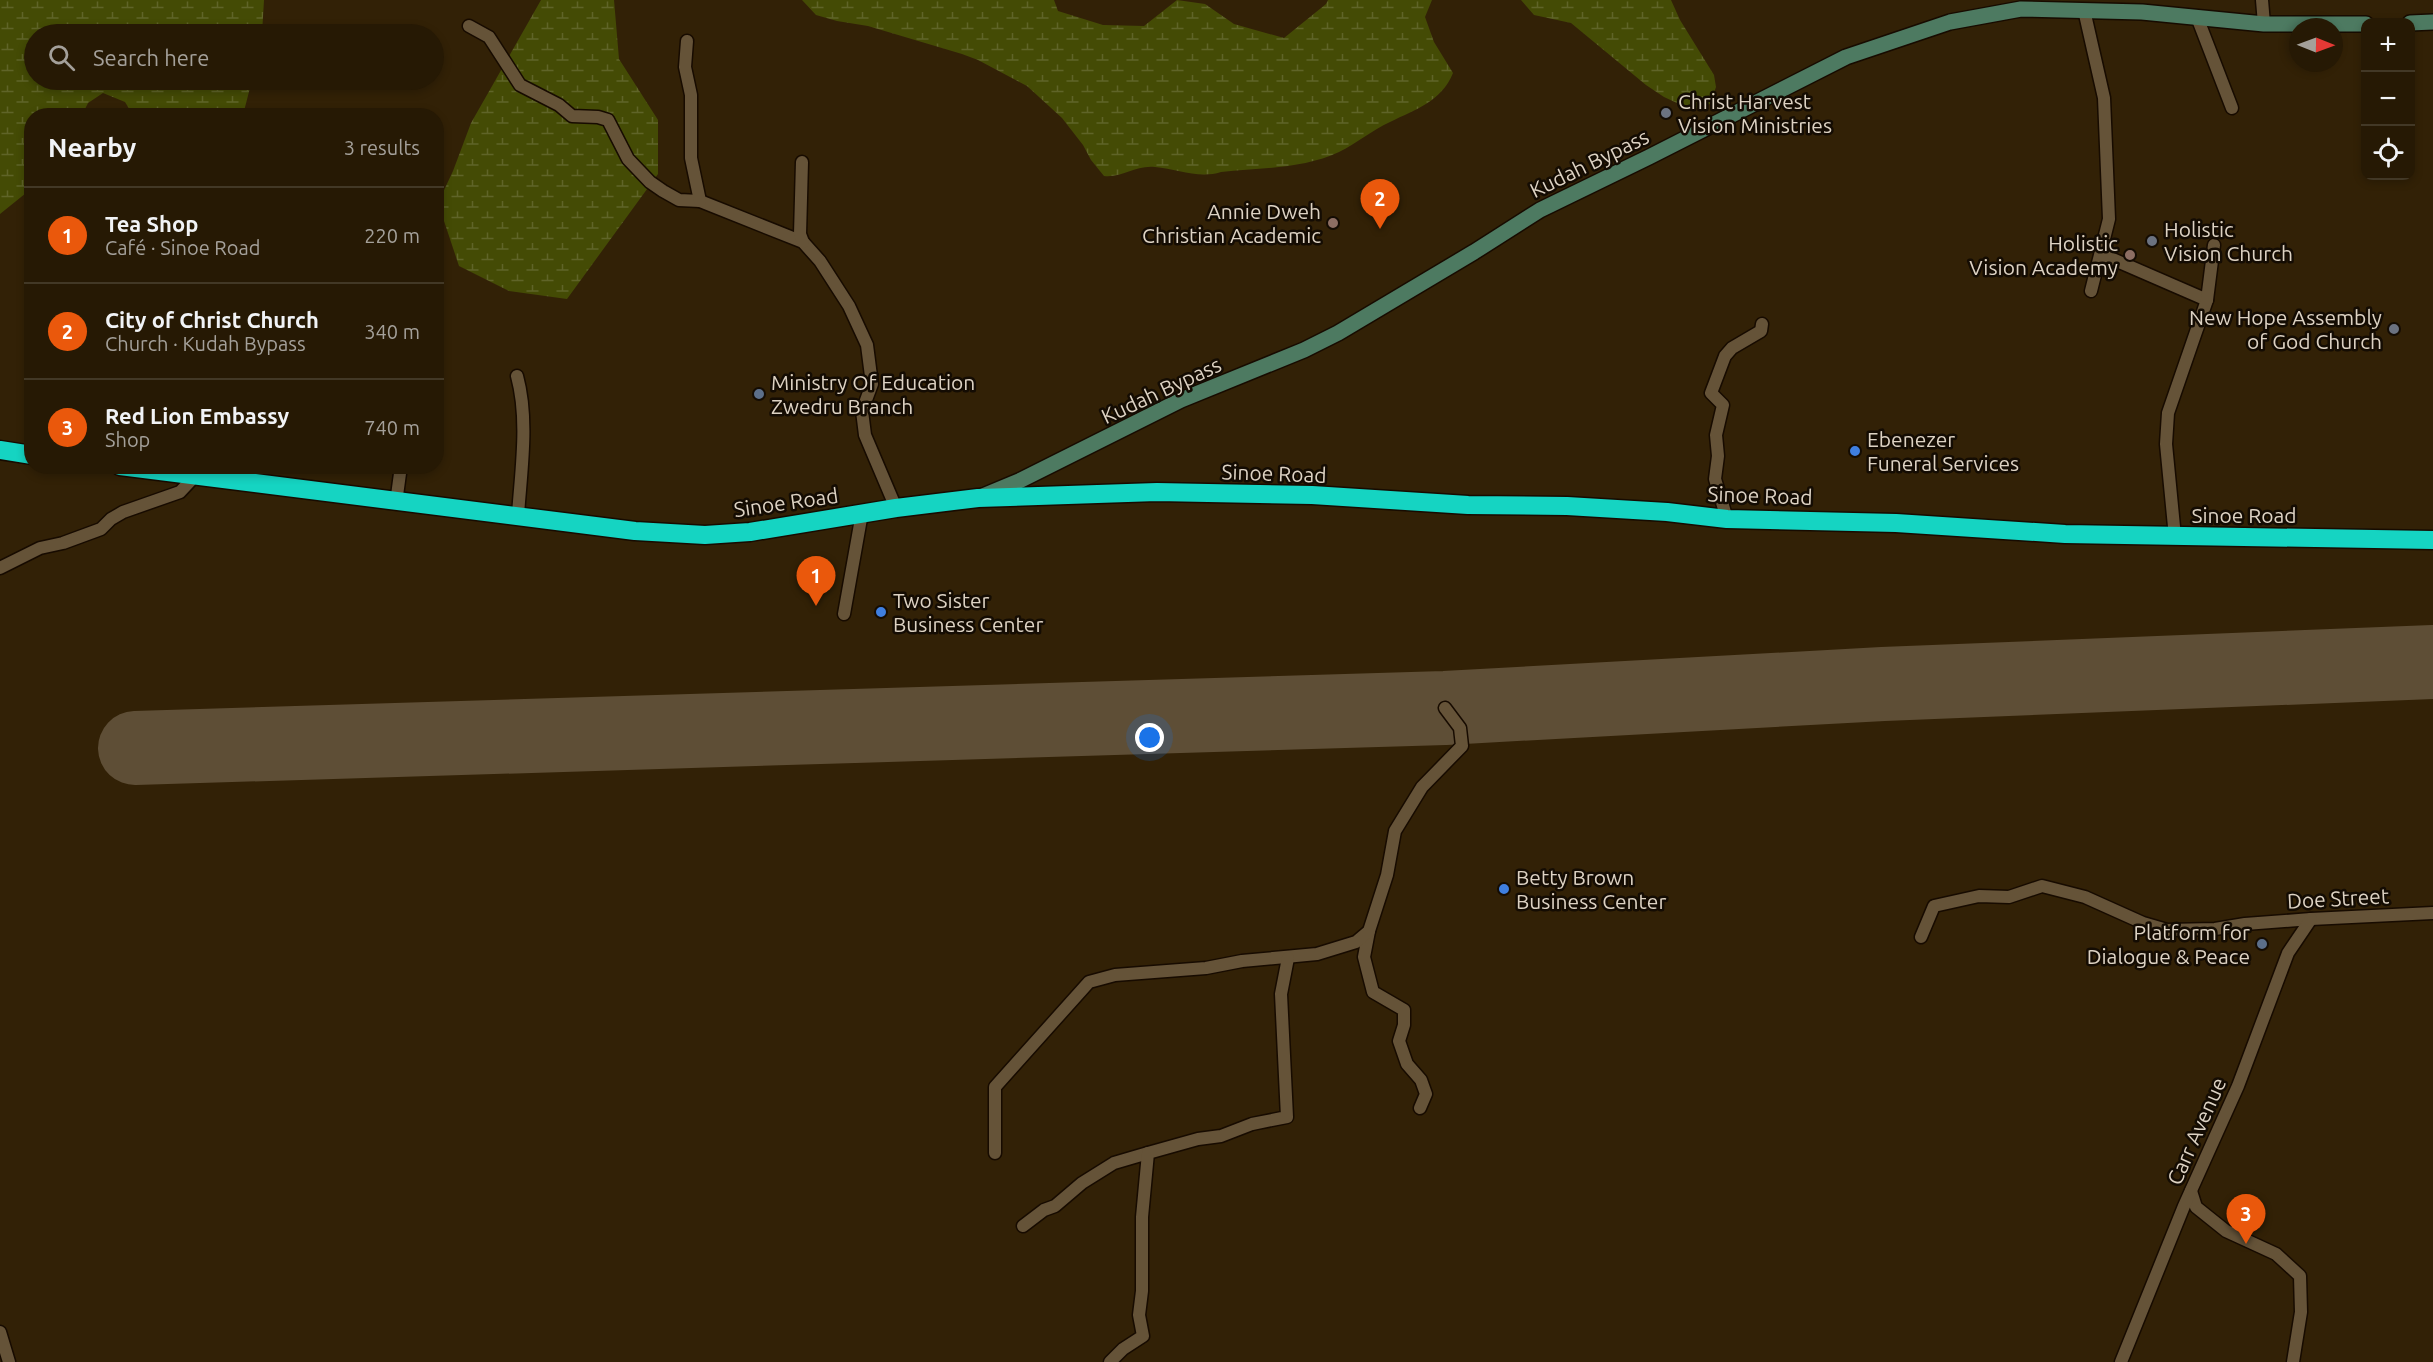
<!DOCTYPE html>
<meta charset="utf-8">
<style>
body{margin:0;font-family:Ubuntu,sans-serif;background:#2e220e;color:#f1f3f6}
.controls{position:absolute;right:18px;top:18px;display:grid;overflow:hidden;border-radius:12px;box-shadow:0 3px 9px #0003}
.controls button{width:54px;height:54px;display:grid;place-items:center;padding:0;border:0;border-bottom:2px solid #423826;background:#261904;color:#f1f3f6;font:30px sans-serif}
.compass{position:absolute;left:2289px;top:18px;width:54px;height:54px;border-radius:50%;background:#261904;box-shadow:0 3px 9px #0003;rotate:91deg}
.you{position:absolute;left:1150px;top:738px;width:21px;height:21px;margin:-15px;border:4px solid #fff;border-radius:50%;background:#1a73e8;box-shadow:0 0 0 9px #1a73e833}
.badge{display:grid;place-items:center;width:39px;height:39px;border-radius:50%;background:#ea580c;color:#fff;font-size:20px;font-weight:700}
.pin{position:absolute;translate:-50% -50px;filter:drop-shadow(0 2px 3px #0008)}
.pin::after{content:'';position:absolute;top:32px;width:21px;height:18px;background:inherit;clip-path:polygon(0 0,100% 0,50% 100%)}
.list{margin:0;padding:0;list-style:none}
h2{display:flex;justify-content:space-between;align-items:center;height:78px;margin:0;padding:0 24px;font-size:26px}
h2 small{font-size:20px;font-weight:400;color:#a4a09a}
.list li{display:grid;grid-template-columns:39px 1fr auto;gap:18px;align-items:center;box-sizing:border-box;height:96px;padding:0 24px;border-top:2px solid #423826}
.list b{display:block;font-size:22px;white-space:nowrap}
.list p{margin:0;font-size:20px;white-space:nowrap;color:#a4a09a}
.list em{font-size:20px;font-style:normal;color:#a4a09a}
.icon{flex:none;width:33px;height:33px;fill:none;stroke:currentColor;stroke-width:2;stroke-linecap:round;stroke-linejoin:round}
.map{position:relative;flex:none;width:2433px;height:1362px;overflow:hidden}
.search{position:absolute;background:#261904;box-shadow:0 3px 9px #0003;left:24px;top:24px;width:420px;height:66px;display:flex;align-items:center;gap:15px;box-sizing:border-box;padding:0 21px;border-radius:33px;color:#a4a09a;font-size:22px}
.panel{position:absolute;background:#261904;box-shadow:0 3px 9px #0003;left:24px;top:108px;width:420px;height:366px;border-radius:24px}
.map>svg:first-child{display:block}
.wetland{fill:url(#wetland-marsh)}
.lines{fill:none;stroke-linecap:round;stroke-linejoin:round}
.runway{stroke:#5e4e36;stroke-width:74}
.street-casing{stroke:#170b00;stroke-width:15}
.secondary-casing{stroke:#170b00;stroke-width:18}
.highway-casing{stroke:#170b00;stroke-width:21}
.street{stroke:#655338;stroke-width:12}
.secondary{stroke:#4d7a61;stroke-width:15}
.highway{stroke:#15d4c2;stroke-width:18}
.worship-dot{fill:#6b7280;stroke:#140c03;stroke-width:2}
.education-dot{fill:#8d6e63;stroke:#140c03;stroke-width:2}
.service-dot{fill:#5c6f8a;stroke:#140c03;stroke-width:2}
.shop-dot{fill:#3f7fe0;stroke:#140c03;stroke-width:2}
.labels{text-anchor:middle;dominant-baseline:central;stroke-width:5;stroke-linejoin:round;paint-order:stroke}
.poi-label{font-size:21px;fill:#ddd2c3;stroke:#140c03;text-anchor:start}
.street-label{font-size:21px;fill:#ddd2c3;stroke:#140c03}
</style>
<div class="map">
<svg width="2433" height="1362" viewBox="0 0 2433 1362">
<defs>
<pattern id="wetland-marsh" width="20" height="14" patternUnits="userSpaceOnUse" patternTransform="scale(1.5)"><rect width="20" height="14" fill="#444b05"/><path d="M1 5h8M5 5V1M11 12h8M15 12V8" fill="none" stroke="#5f6428"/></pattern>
</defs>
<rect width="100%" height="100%" fill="#322106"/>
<g class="wetland">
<polygon points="0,0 264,0 262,34 34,34 34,80 252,80 243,115 133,115 125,102 103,93 88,103 82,115 32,116 31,189 0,214"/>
<polygon points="541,0 614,0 619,59 658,120 658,174 567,299 509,291 459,266 438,203 453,171 471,123"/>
<path d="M802 0H1054L1058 11 1103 25 1144 26 1177 0 1205 4 1234 24 1284 38 1326 4 1328 0H1432L1425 17 1434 42 1453 73C1441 102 1416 109 1390 122 1372 130 1356 144 1339 152 1303 169 1259 168 1221 172 1199 179 1177 169 1155 167 1135 165 1122 178 1104 176L1091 160 1083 145 1062 118 1027 86 978 60 962 54 868 26 837 21 816 15Z"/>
<polygon points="1521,0 1671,0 1680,20 1714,75 1716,87 1710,104 1692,110 1664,97 1646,85 1571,23 1534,15"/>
</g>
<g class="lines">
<polyline class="runway" points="135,748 1445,708 1883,684 2433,662"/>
<defs>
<g id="street">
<polyline points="2262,0 2264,24"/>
<polyline points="2084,10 2104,98 2109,219 2091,291"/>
<polyline points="2197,17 2232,108"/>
<polyline points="469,26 489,37 520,85 559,105 572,116 598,117 608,120 628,159 650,182 663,191 679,200 700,201 803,242 820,261 849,306 867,345 872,384 862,411 865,435 896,508"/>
<polyline points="687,41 685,67 691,95 691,158 700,201"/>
<polyline points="802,162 800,234 803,242"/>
<polyline points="2101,254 2207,300"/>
<path d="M517 376C529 420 521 470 518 515"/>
<polyline points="396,503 401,466"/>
<polyline points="1727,519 1715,479 1718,456 1716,435 1723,405 1711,393 1725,356 1732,348 1761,331 1762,324"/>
<polyline points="2175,537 2166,444 2168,413 2207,300 2214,245"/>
<polyline points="0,568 40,548 63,543 101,529 111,519 123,512 180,492 195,476"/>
<polyline points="844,614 862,513"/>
<polyline points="1369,931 1364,957 1373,992 1404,1010 1404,1025 1399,1041 1407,1064 1421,1080 1426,1094 1420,1108"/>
<polyline points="1921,937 1934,906 1979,896 2009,897 2042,886 2085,897 2143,923 2167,930 2215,929 2245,924 2311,919 2433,913"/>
<polyline points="995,1153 995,1087 1089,982 1115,975 1206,968 1242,961 1317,954 1356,942 1369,931 1387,875 1395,831 1422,787 1462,746 1460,728 1445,708"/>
<polyline points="2191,1191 2196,1207 2226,1231 2276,1254 2300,1276 2301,1312 2293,1362"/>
<polyline points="1023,1226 1044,1210 1055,1206 1082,1183 1114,1163 1148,1153"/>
<polyline points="0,1332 9,1362"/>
<polyline points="1110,1362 1123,1349 1143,1336 1139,1315 1142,1291 1142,1217 1148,1153 1198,1139 1221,1136 1252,1124 1287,1117 1281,994 1288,958"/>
<polyline points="2121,1362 2184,1206 2238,1086 2288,953 2311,919"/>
</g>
<g id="secondary">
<polyline points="2410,23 2433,22"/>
<polyline points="983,496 1021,480 1181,400 1304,350 1338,333 1474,252 1540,210 1649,157 1846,57 1950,22 2021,9 2142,12 2264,24 2366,24"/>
</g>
<g id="highway">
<polyline points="0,450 32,455"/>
<polyline points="120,466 635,531 705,535 750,532 896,508 978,498 1157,492 1312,495 1468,505 1567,506 1667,512 1727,519 1896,523 2065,534 2433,540"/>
</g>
</defs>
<use href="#street" class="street-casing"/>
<use href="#secondary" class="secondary-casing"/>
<use href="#highway" class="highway-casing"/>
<use href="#street" class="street"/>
<use href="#secondary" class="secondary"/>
<use href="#highway" class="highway"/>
</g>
<g class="worship-dot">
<circle cx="1666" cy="113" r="6"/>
<circle cx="2152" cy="241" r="6"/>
<circle cx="2394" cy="329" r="6"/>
</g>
<g class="education-dot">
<circle cx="1333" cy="223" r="6"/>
<circle cx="2130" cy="255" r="6"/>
</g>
<g class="service-dot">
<circle cx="759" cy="394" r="6"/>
<circle cx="2262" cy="944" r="6"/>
</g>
<g class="shop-dot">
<circle cx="1855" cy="451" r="6"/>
<circle cx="881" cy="612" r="6"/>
<circle cx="1504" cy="889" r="6"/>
</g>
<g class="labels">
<g class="poi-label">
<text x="1678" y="101">Christ Harvest<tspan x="1678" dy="24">Vision Ministries</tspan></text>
<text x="1321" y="211" text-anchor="end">Annie Dweh<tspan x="1321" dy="24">Christian Academic</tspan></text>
<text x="2164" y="229">Holistic<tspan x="2164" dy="24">Vision Church</tspan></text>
<text x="2118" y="243" text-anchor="end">Holistic<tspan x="2118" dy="24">Vision Academy</tspan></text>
<text x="2382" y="317" text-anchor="end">New Hope Assembly<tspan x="2382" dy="24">of God Church</tspan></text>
<text x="771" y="382">Ministry Of Education<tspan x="771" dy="24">Zwedru Branch</tspan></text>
<text x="1867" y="439">Ebenezer<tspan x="1867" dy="24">Funeral Services</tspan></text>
<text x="893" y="600">Two Sister<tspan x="893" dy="24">Business Center</tspan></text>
<text x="1516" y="877">Betty Brown<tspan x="1516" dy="24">Business Center</tspan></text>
<text x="2250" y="932" text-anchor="end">Platform for<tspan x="2250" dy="24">Dialogue &amp; Peace</tspan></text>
</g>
<g class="street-label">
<text transform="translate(1589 163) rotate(-26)">Kudah Bypass</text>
<text transform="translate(1161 390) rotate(-25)">Kudah Bypass</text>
<text transform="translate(1274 473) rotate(2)">Sinoe Road</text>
<text transform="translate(1760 495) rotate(2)">Sinoe Road</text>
<text transform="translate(786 502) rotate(-8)">Sinoe Road</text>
<text x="2244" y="515">Sinoe Road</text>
<text transform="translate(2338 898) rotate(-3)">Doe Street</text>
<text transform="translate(2196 1131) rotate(-66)">Carr Avenue</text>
</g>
</g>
</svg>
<div class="controls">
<button>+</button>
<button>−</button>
<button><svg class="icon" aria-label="locate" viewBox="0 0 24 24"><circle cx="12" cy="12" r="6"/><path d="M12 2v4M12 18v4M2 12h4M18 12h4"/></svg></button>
</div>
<svg class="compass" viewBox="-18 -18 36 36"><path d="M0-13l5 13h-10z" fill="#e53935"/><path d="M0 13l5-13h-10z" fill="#a4a09a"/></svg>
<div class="you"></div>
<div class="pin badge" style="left:816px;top:606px">1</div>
<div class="pin badge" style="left:1380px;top:229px">2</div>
<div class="pin badge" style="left:2246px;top:1244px">3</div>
<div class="search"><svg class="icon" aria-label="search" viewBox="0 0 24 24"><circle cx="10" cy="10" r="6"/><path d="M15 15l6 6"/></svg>Search here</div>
<section class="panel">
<h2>Nearby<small>3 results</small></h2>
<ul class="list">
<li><span class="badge">1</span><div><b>Tea Shop</b><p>Café · Sinoe Road</p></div><em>220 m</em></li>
<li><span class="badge">2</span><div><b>City of Christ Church</b><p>Church · Kudah Bypass</p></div><em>340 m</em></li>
<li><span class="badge">3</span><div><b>Red Lion Embassy</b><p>Shop</p></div><em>740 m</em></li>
</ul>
</section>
</div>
